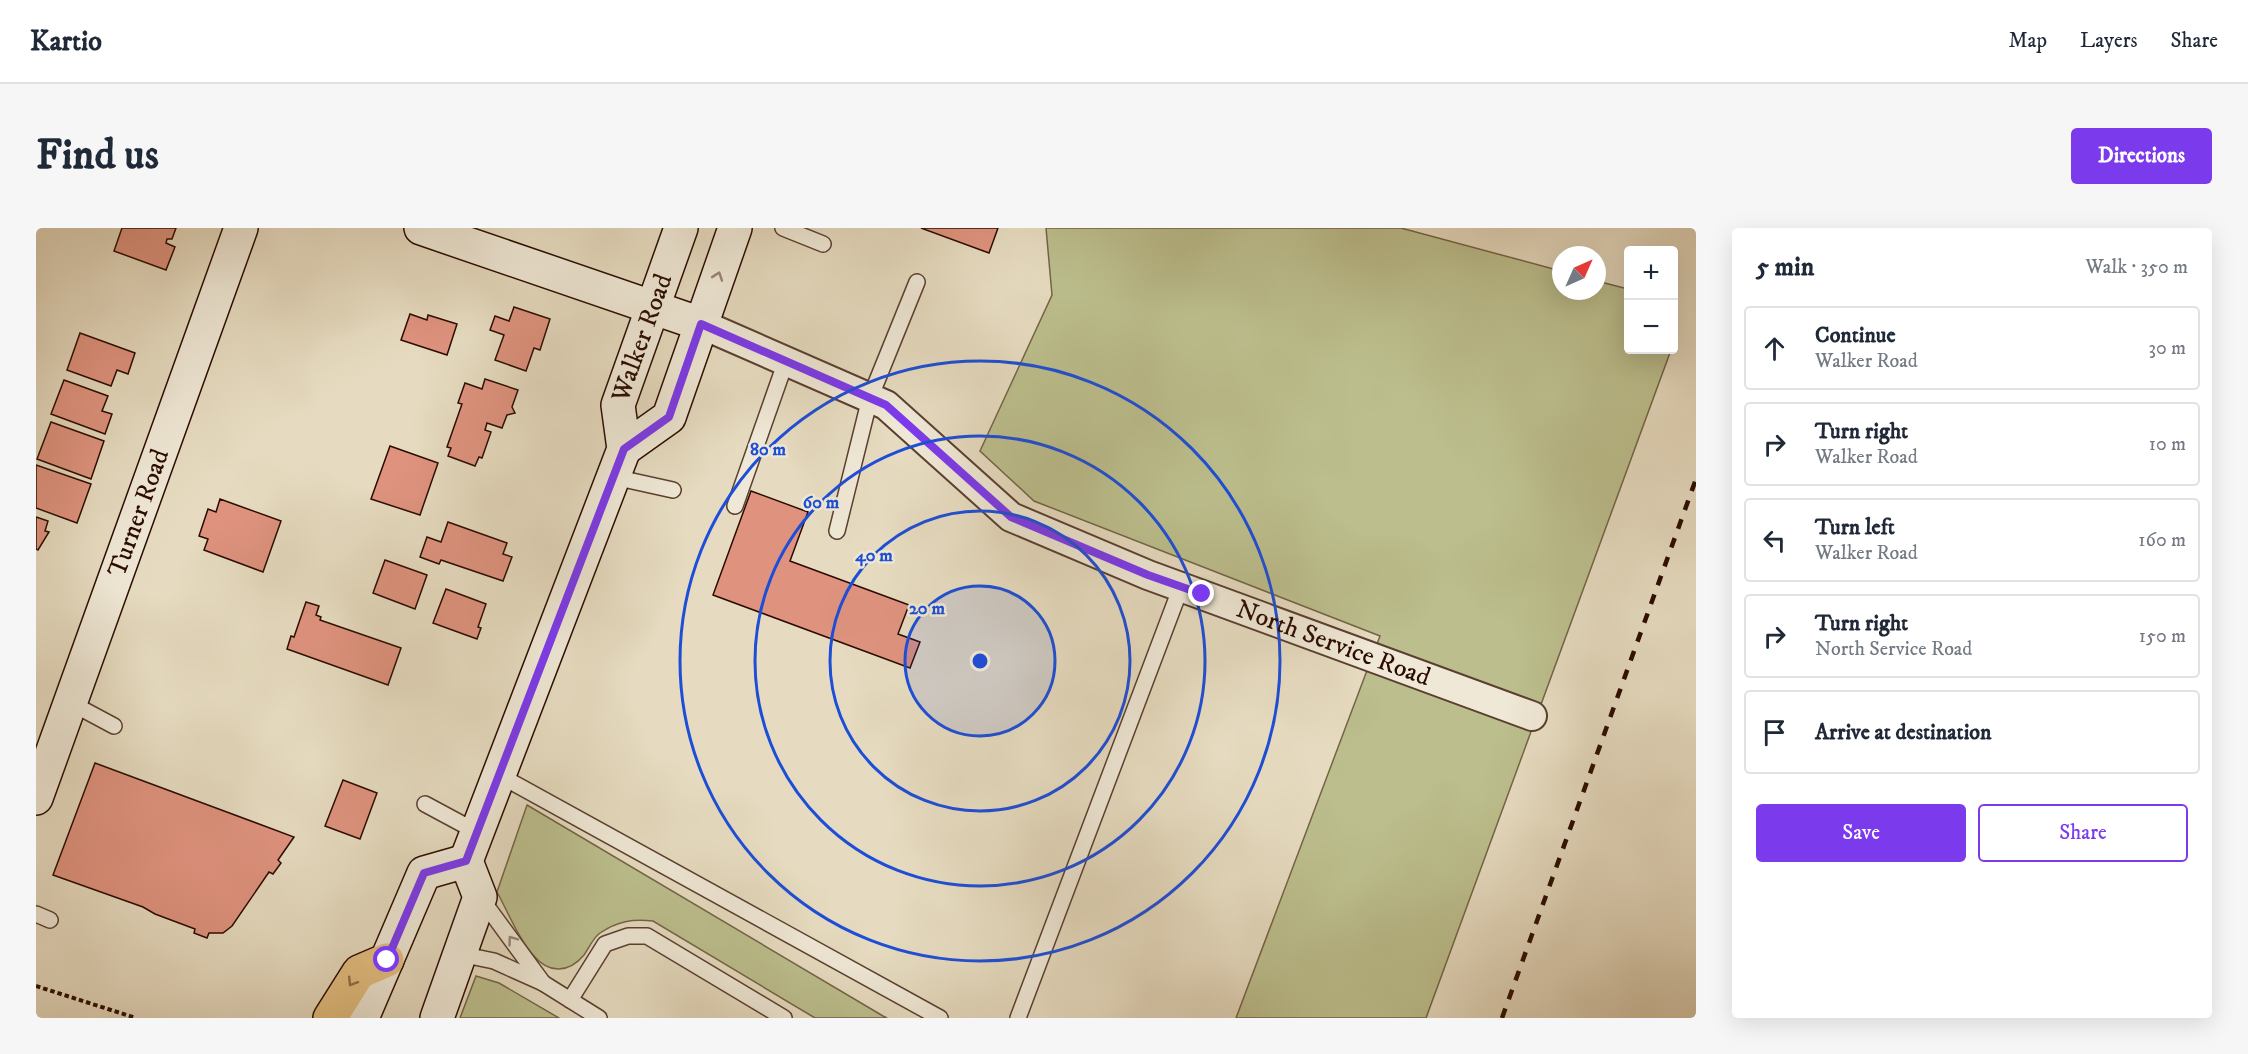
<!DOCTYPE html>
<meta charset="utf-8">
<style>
body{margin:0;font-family:"IM FELL DW Pica",serif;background:#f6f6f7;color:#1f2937}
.controls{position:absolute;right:18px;top:18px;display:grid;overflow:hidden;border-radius:6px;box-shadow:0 6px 24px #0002}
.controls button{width:54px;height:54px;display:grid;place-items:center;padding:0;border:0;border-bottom:2px solid #e0e1e3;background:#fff;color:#1f2937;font:30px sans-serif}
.compass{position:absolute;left:1516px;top:18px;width:54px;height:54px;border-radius:50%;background:#fff;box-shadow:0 6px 24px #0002;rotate:45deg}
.stop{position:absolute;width:18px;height:18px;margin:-14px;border:4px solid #7c3aed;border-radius:50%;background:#fff}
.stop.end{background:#7c3aed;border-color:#fff;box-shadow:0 2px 6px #0008}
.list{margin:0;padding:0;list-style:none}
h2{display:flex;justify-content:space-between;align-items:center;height:78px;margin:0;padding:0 24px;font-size:26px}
h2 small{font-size:20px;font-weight:400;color:#747a83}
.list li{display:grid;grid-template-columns:39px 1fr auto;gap:18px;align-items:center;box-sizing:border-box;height:84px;margin:0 12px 12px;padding:0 12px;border:2px solid #e0e1e3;border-radius:6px}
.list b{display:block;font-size:22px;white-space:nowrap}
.list p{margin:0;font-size:20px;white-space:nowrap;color:#747a83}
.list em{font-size:20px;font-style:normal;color:#747a83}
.actions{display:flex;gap:12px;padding:18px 24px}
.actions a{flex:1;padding:14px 0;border:2px solid #7c3aed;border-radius:6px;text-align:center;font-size:21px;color:#7c3aed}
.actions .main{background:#7c3aed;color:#fff}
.icon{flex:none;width:33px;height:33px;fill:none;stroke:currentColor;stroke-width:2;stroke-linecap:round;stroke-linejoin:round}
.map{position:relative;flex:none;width:1660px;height:790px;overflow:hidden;border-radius:6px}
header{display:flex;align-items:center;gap:36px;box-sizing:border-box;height:84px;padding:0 30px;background:#fff;border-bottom:2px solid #e0e1e3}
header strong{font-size:28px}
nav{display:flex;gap:33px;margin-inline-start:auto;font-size:21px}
.intro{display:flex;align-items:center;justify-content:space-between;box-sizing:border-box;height:144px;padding:0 36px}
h1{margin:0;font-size:42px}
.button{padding:15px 27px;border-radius:6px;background:#7c3aed;color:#fff;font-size:21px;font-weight:700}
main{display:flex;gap:36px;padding:0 36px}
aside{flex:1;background:#fff;border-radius:6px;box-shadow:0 6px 24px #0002}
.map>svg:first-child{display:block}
.green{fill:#bcbe8d;stroke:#746446;stroke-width:1.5}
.building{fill:#df937f;stroke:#2b0b00;stroke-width:1.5}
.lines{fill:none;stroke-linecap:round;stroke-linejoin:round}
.lane-casing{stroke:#5a3f30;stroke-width:18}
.street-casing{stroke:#5a3f30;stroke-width:32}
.secondary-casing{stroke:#2b0b00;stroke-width:36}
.highway-casing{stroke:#2b0b00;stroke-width:36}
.path{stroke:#2b0b00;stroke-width:4;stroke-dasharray:4.5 3;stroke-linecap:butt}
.lane{stroke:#efe8d6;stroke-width:15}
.street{stroke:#efe8d6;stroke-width:28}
.secondary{stroke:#efe8d6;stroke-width:33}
.highway{stroke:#e3be80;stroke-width:33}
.rail{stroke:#2b0b00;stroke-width:4.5;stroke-dasharray:10 10;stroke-linecap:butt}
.oneway{stroke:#978576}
.oneway2{stroke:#906d46}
.route{stroke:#7c3aed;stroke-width:8}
.ring{fill:none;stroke:#1d4ed8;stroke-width:3}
.labels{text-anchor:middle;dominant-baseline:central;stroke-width:5;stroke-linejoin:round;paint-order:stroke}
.street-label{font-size:26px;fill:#2b0b00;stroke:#efe8d6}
.centre{fill:#1d4ed8;stroke:#efe8d6;stroke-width:3}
.ring-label{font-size:18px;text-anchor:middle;font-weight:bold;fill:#1d4ed8;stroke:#efe8d6;stroke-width:5;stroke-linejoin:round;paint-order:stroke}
</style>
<header>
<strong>Kartio</strong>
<nav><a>Map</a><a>Layers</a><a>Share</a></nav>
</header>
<div class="intro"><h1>Find us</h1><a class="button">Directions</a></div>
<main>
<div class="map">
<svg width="1660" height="790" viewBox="0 0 1660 790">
<rect width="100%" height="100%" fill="#e6dbc0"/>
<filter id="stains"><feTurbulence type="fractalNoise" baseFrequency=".00333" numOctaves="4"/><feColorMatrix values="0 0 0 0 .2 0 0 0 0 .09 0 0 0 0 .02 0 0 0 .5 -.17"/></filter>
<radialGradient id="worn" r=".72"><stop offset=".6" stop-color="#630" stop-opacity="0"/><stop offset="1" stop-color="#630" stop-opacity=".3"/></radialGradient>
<g class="green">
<polygon points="1010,0 1365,0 1525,43 1525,63 1561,63 1561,53 1592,61 1592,122 1635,122 1390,790 1200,790 1344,408 998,273 944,223 1016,67"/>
<path d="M491 577 847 788 851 790H779L617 693C596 691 582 693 564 705 557 710 553 720 548 727 533 745 513 746 498 728 484 714 471 682 461 664Z"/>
<polygon points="440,748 463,755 523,790 424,790"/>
</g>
<g class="building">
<polygon points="86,0 140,0 136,11 131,11 130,15 139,19 130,42 78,23"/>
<polygon points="885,0 962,0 953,25"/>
<polygon points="478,79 514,91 504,122 498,120 490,143 459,132 468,107 454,102 459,88 473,93"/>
<polygon points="374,86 391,92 392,87 421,96 411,127 365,112"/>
<polygon points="44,105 99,125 92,146 81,142 75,158 31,142"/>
<polygon points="449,151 482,162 476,179 479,185 471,187 466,200 451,195 449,202 455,204 446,230 443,229 439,238 412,228 415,220 411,219 426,176 422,175 429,155 446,161"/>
<polygon points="28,152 72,168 66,183 76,186 69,206 15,186"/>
<polygon points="15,194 68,213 55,251 1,231"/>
<polygon points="354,218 402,235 384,287 335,271"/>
<polygon points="0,237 55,256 41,295 0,280"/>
<polygon points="715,263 772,284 754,333 873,377 862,406 884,414 874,440 677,367"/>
<polygon points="184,271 245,293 227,344 168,322 172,311 163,308 172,281 180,284"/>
<polygon points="0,289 12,293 9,303 13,304 2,322 0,321"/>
<polygon points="412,294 471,315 467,326 476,329 467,353 405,332 403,336 384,329 391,309 405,314"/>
<polygon points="349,332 391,347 379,381 337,365"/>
<polygon points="410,361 450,376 442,399 445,400 441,411 397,395"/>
<polygon points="270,374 283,378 280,387 285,389 284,392 365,420 352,457 251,421 255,408 258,409"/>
<polygon points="59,535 258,609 242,632 245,635 237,646 233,644 196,698 187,705 173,705 171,710 158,705 159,701 119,686 107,679 17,647"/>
<polygon points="307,552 341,565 324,611 289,598"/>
</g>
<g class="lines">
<defs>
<g id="lane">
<polyline points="747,0 787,16"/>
<polyline points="578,249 637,262"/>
<polyline points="699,278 750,133"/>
<polyline points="801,303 834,170 881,54"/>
<polyline points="35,475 78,498"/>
<polyline points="463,547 904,790"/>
<polyline points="389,576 441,604"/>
<polyline points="444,669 507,755"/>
<polyline points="0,686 14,692"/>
<polyline points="424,726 458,733 507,755 563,790"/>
<polyline points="534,772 569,716 592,708 611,708 748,790"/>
<polyline points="982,790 1145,359"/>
</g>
<g id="street">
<path id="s1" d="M665 96 850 177 975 289 1112 347 1496 488"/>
</g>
<g id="secondary">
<polyline points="385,0 665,96"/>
<polyline points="588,221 633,189 699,0"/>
<path id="s2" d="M0 570 205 0"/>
<polyline points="326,790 388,645 430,633"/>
<path id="s3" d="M401 790 444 669 430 633 588 221 582 177 645 0"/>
</g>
<polyline id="highway" points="294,790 323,744 351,732"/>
</defs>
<use href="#lane" class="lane-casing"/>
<use href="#street" class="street-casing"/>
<use href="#secondary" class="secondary-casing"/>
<use href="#highway" class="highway-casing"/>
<polyline class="path" points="0,758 100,790"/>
<use href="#lane" class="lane"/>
<use href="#street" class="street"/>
<use href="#secondary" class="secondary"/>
<use href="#highway" class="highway"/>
<polyline class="rail" points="1466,790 1660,251"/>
</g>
<defs><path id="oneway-chevron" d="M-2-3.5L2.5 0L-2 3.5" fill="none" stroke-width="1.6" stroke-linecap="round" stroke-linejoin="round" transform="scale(1.5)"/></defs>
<g class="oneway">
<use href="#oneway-chevron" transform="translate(682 48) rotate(-71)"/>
<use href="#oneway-chevron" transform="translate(476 712) rotate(-126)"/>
</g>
<use class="oneway2" href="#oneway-chevron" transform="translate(316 754) rotate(122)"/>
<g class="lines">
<polyline class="route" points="351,732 388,645 430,633 588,221 633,189 665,96 850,177 975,289 1112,347 1166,366"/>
</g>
<circle cx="944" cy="433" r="75" fill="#1d4ed8" fill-opacity=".12"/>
<g class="ring">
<circle cx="944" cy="433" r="75"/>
<circle cx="944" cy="433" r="150"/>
<circle cx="944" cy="433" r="225"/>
<circle cx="944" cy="433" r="300"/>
</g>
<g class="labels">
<g class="street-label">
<text stroke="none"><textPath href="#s3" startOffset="724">Walker Road</textPath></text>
<text stroke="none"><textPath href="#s2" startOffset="303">Turner Road</textPath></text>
<text stroke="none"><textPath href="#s1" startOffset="716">North Service Road</textPath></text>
</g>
</g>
<circle cx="944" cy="433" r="9" class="centre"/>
<g class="ring-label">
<text x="732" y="227">80 m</text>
<text x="785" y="280">60 m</text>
<text x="838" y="333">40 m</text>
<text x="891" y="386">20 m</text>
</g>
<rect width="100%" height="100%" filter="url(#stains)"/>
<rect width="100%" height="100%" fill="url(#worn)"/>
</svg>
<div class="controls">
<button>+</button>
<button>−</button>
</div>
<svg class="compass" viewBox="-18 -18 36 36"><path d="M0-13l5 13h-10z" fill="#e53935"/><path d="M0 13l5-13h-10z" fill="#747a83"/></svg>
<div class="stop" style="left:351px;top:732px"></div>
<div class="stop end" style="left:1166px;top:366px"></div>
</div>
<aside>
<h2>5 min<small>Walk · 350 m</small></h2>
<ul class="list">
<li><svg class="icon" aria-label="ahead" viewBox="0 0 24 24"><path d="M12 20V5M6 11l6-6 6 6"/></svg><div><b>Continue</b><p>Walker Road</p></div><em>30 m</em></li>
<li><svg class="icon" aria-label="right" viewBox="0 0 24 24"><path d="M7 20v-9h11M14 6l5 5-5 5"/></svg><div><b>Turn right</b><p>Walker Road</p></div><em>10 m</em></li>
<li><svg class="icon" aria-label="left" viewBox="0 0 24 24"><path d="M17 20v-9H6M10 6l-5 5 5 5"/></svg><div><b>Turn left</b><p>Walker Road</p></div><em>160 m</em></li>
<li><svg class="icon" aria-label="right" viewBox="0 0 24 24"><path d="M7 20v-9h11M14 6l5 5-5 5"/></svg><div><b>Turn right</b><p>North Service Road</p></div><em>150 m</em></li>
<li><svg class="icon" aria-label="arrive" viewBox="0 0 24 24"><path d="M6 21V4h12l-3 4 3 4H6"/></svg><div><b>Arrive at destination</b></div></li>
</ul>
<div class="actions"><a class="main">Save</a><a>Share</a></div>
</aside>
</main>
